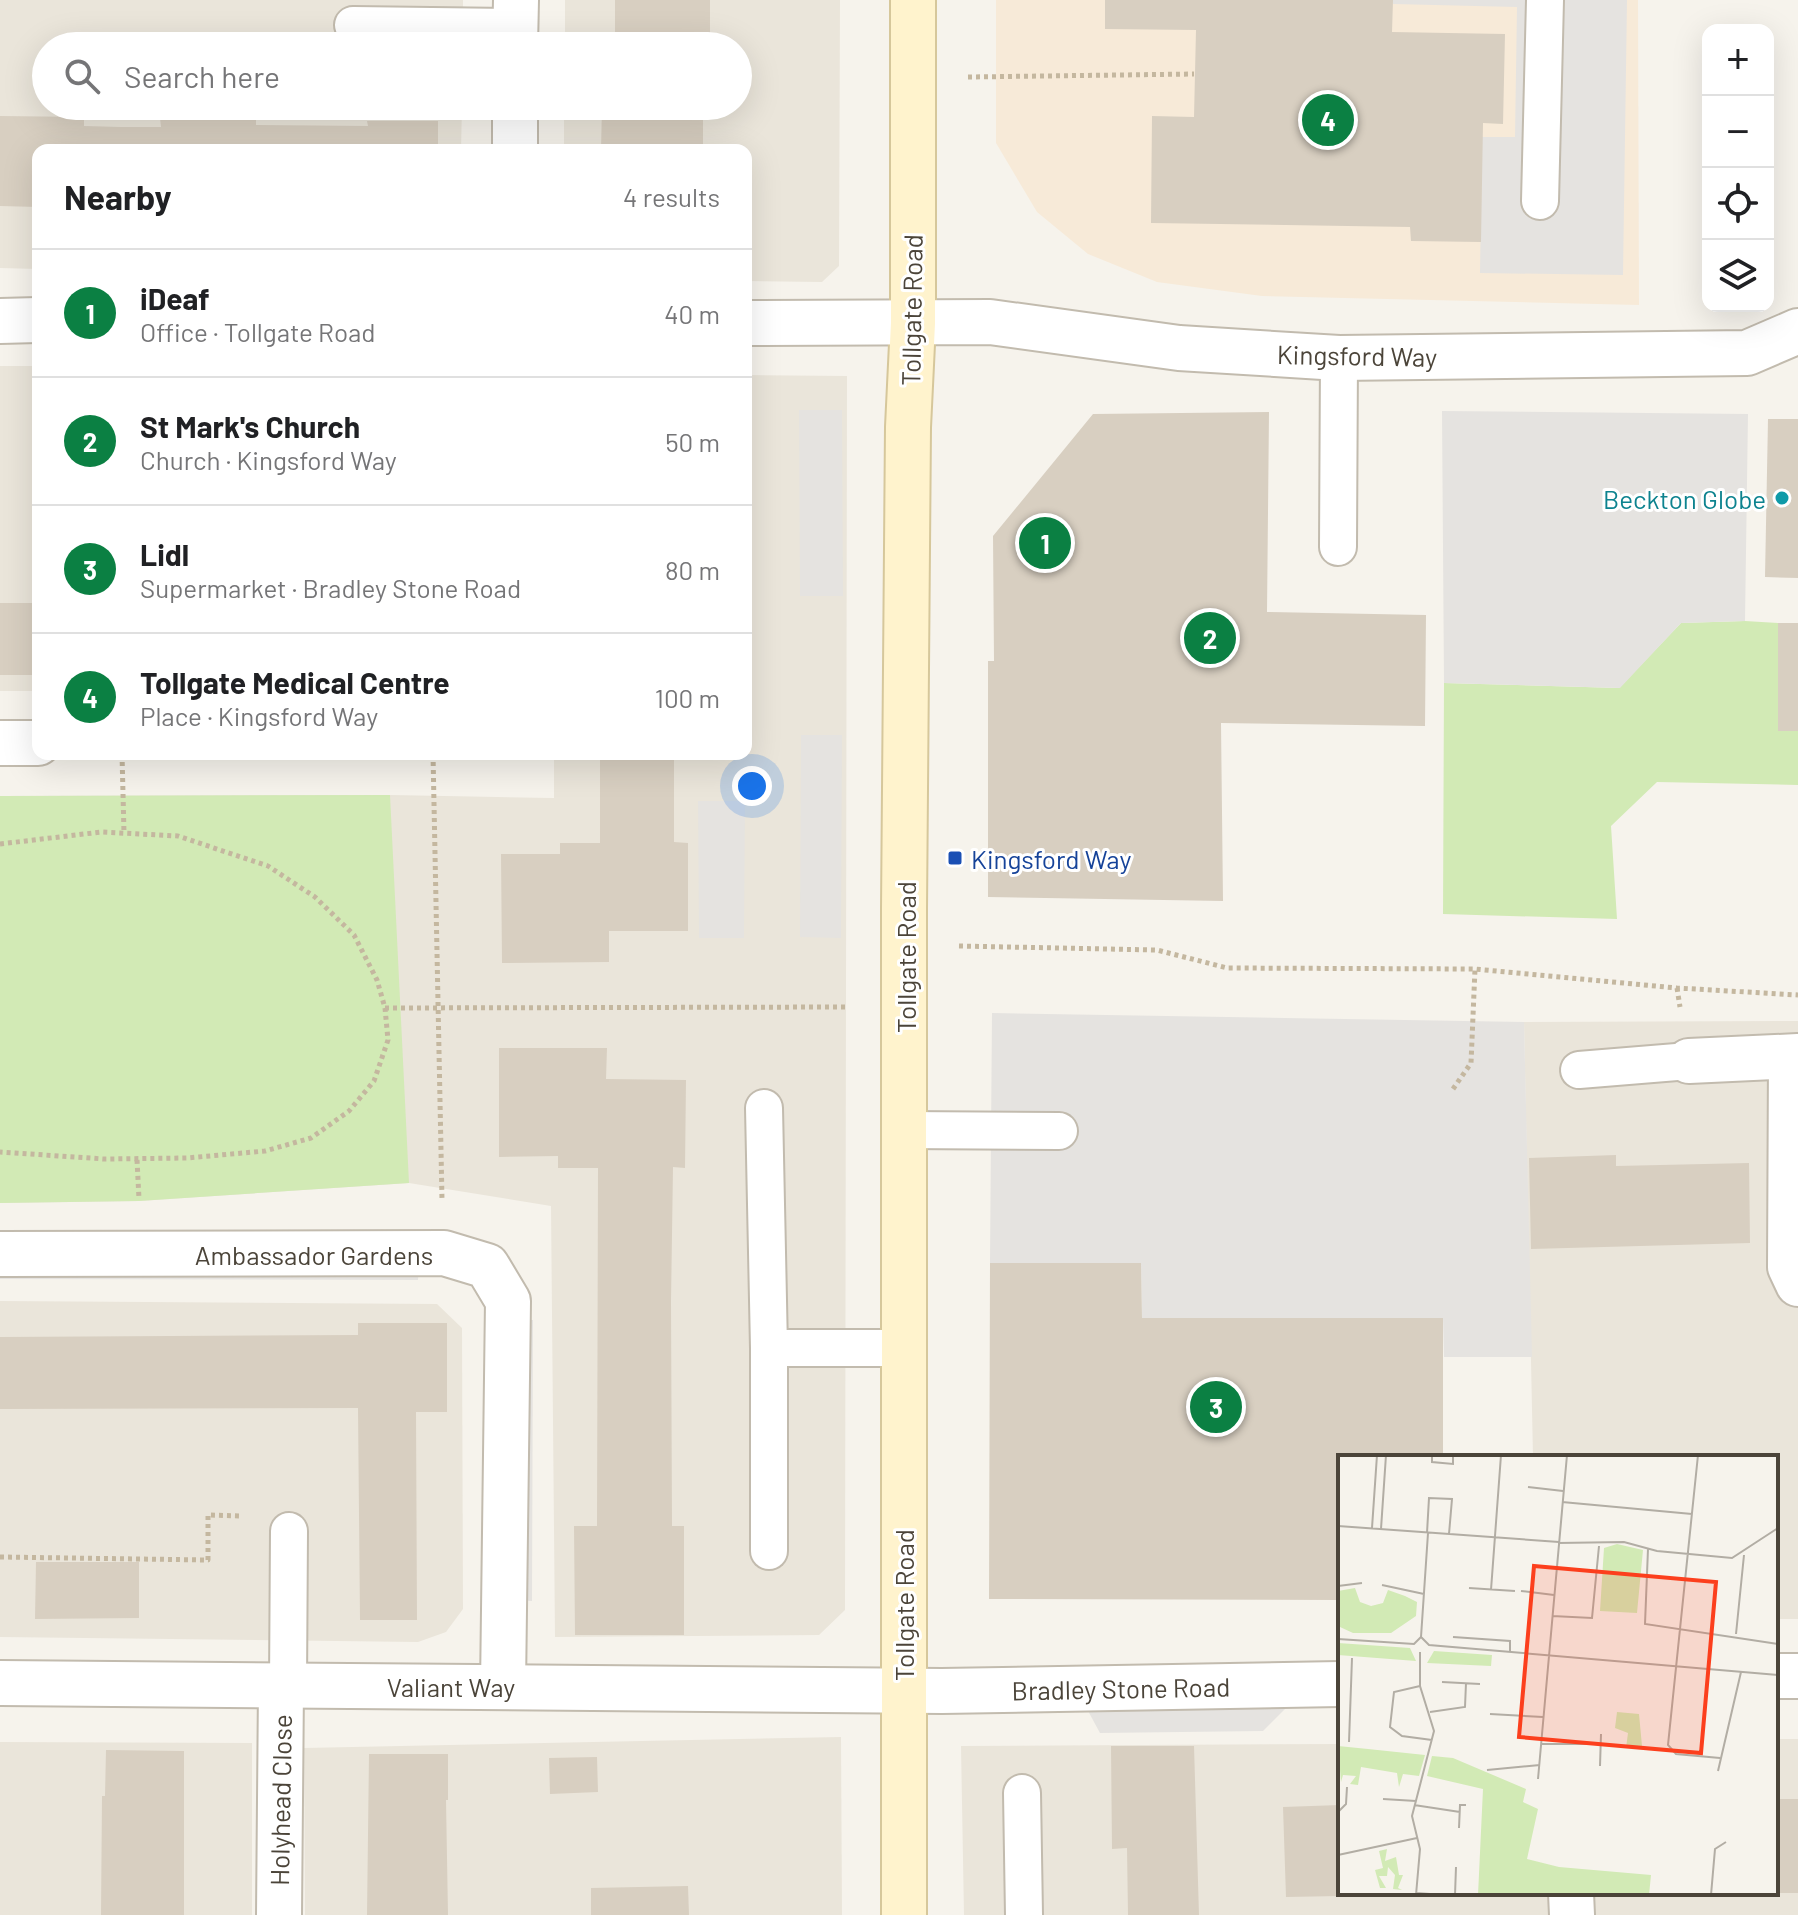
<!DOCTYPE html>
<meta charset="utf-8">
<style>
body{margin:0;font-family:Barlow,sans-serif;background:#f6f6f6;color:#202124}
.controls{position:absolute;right:24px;top:24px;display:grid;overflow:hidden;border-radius:16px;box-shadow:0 8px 32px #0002}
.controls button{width:72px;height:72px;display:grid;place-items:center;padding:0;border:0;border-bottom:2px solid #e0e0e0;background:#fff;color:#202124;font:40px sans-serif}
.you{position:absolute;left:752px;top:786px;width:28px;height:28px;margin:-20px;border:6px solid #fff;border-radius:50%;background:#1a73e8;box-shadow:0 0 0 12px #1a73e833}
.badge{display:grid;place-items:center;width:52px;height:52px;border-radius:50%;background:#0b8043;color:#fff;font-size:26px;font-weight:700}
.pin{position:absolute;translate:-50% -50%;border:4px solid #fff;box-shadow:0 2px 8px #0006}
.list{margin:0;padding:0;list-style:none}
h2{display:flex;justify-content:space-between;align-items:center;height:104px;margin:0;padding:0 32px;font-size:34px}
h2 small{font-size:26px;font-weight:400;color:#757577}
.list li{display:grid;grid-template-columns:52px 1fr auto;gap:24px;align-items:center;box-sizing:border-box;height:128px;padding:0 32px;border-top:2px solid #e0e0e0}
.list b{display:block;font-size:30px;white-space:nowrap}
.list p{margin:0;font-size:26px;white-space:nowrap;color:#757577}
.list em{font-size:26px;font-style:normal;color:#757577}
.icon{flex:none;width:44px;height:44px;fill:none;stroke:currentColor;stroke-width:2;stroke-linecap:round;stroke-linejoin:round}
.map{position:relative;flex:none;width:1798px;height:1915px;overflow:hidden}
.search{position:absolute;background:#fff;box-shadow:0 8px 32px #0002;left:32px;top:32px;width:720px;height:88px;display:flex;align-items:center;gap:20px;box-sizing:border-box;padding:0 28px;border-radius:44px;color:#757577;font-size:30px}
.panel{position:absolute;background:#fff;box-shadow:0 8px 32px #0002;left:32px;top:144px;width:720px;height:616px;border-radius:16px}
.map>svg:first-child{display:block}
.residential{fill:#eae5da}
.commercial{fill:#f7ead8}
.green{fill:#d2eab5}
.parking{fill:#e5e3e0}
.building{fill:#d8cfc1}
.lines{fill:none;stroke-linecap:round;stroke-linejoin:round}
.lane-casing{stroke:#c2bbae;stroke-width:40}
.street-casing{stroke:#c2bbae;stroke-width:48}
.secondary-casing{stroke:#d6c79b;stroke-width:48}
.path{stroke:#c4b79f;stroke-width:5;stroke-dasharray:4 4;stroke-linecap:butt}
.lane{stroke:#fff;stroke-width:36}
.street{stroke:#fff;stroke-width:44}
.secondary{stroke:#fff3cd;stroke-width:44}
.culture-dot{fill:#0f9aa8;stroke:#fff;stroke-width:3}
.transit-dot{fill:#1a4fb4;stroke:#fff;stroke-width:3}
.labels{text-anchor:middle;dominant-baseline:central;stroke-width:6;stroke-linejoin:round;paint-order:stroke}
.street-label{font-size:26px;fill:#4b4439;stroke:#fff}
.culture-label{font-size:26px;fill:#0d838f;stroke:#fff;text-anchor:end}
.transit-label{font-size:26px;fill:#164399;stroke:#fff;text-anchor:start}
.inset-road{fill:none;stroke:#b2ada4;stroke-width:2}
.view{fill:#fc3f1d;fill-opacity:0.15;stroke:#fc3f1d;stroke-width:4}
.inset-edge{fill:none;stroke:#4b4439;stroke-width:4}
</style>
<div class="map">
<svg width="1798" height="1915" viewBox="0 0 1798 1915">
<rect width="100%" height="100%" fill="#f6f3ec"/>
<g class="residential">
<polygon points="0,0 463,0 463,46 46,46 46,106 462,106 461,150 38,150 38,269 0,268"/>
<polygon points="565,0 840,0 839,266 822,282 746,281 746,150 564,150 564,106 738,106 738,46 565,46"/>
<rect x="0" y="366" width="38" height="325"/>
<polygon points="746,375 847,376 845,1610 819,1635 555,1637 551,1206 409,1183 139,1201 0,1203 0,796 390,795 554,798 554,754 746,754"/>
<polygon points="1798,1021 1798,1619 1776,1619 1776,1457 1533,1457 1524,1022"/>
<polygon points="0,1301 437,1304 462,1328 463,1609 446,1632 418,1642 0,1637"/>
<polygon points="841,1737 842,1915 305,1915 304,1748"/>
<polygon points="1776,1739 1798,1739 1798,1915 964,1915 961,1746 1340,1744 1340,1893 1776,1893"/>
<polygon points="0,1742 252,1743 252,1915 0,1915"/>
</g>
<polygon class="commercial" points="996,0 1638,0 1639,305 1262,296 1157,282 1088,254 1037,212 996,143"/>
<g class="green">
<polygon points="1745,621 1778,623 1778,731 1798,731 1798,785 1657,782 1611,826 1617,919 1443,914 1444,683 1619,688 1681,623"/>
<polygon points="390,795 409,1183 139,1201 0,1203 0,796"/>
</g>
<g class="parking">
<polygon points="1393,0 1627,0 1623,275 1480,273 1482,137 1515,137 1517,7 1393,4"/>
<polygon points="799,410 842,410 843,596 800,596"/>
<polygon points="1442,411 1748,414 1745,621 1681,623 1620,688 1444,683"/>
<polygon points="801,735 842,735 841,938 800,937"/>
<polygon points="698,801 745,801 744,938 699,938"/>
<polygon points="992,1013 1524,1022 1532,1357 1444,1357 1443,1318 1142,1318 1141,1263 990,1263"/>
<polygon points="0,1261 419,1262 418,1280 0,1279"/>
<polygon points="515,1320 533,1320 532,1601 514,1600"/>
<polygon points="1087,1709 1285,1709 1263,1731 1100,1733"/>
</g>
<g class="building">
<rect x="615" y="0" width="95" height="46"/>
<polygon points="1105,0 1393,0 1392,32 1505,34 1503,124 1483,123 1481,242 1411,241 1410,227 1151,223 1152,116 1194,117 1196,30 1105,29"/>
<polygon points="602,106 703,106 703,150 601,150"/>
<polygon points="0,116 84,117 84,126 121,127 161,127 160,118 256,119 256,125 368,126 367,121 438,121 438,150 38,150 38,207 0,206"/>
<polygon points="1269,412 1267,612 1426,615 1425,726 1221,723 1223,901 988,897 988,661 994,661 993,536 1093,414"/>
<polygon points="1768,419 1798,419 1798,578 1765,577"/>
<rect x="0" y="603" width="38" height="72"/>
<rect x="1778" y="623" width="20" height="108"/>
<polygon points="600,754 674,754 674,842 688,843 688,931 609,931 609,962 502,963 501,854 560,854 560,843 600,843"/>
<polygon points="499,1048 607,1048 606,1079 686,1080 685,1168 673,1167 671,1302 672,1526 684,1526 684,1635 575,1635 574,1526 597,1526 598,1168 558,1168 558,1156 499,1157"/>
<polygon points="1616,1155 1616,1166 1749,1163 1750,1243 1531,1249 1529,1158"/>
<polygon points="990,1263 1141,1263 1142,1318 1443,1318 1443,1457 1340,1457 1340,1600 989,1599"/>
<polygon points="358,1323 447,1323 447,1412 416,1412 417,1620 360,1620 358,1408 0,1409 0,1337 358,1335"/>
<polygon points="36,1562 139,1562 139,1618 35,1619"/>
<polygon points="1111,1746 1194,1746 1199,1915 1128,1915 1127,1848 1112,1849"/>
<polygon points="106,1750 184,1751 184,1915 101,1915 102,1796 105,1796"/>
<polygon points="369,1754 448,1754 448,1800 446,1800 448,1915 367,1915"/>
<polygon points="597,1757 598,1792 550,1794 549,1758"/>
<rect x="1776" y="1799" width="22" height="94"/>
<polygon points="1340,1805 1340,1896 1286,1897 1283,1807"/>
<polygon points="688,1886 689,1915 591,1915 591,1888"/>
</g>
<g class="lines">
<defs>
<g id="lane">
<polyline points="353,25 515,27"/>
<polyline points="1540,201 1545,0"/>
<polyline points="1338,547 1339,358"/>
<polyline points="1579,1070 1689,1061"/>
<polyline points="764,1108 769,1348 904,1348"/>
<polyline points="904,1130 1059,1131"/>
<polyline points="769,1348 769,1551"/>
<polyline points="288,1685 289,1531"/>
<polyline points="1022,1793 1024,1915"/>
</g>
<g id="street">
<polyline points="515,46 516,0"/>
<polyline points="515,150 515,106"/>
<polyline points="0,321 38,320"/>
<polyline points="746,323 990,322 1179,348 1339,358 1747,353 1798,331"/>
<polyline points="0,743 38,743"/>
<polyline points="1791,1057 1790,1267 1798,1284"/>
<polyline points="1689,1061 1798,1056"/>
<polyline points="0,1254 444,1253 487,1266 508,1301 503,1687"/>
<polyline points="1776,1676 1798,1676"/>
<polyline points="0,1683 942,1691 1340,1684"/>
<polyline points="1571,1893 1572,1915"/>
<polyline points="279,1915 281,1685"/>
</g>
<polyline id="secondary" points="904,1915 904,910 908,427 913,323 913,0"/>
</defs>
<use href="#lane" class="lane-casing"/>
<use href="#street" class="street-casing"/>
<use href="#secondary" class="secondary-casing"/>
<g class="path">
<polyline points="968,77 1194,74"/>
<polyline points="122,754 124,833"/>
<polyline points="433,754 442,1200"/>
<polyline points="0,844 101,832 178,836 268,866 315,897 354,935 377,980 385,1008 388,1040 374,1081 349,1111 311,1138 265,1151 187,1158 104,1159 0,1152"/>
<polyline points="959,946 1157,950 1227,968 1475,969 1677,988 1798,995"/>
<polyline points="1677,988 1680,1007"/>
<polyline points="385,1008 848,1007"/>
<polyline points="1453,1089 1471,1063 1475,969"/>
<polyline points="137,1160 139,1199"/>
<polyline points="0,1557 208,1560 208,1515 242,1516"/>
</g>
<use href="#lane" class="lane"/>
<use href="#street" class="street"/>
<use href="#secondary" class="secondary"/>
</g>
<circle class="culture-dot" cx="1782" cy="498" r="8"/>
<rect class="transit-dot" x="947" y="850" width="16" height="16" rx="4"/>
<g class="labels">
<g class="street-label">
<text transform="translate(911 310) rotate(-89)">Tollgate Road</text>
<text transform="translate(1357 355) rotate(1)">Kingsford Way</text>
<text transform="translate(905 957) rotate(-90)">Tollgate Road</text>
<text x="314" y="1254">Ambassador Gardens</text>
<text transform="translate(903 1605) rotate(-90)">Tollgate Road</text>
<text x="451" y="1686">Valiant Way</text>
<text transform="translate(1121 1688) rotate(-1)">Bradley Stone Road</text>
<text transform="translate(280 1800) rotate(-89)">Holyhead Close</text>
</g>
<g class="culture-label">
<text x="1766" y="498">Beckton Globe</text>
</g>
<g class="transit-label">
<text x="971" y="858">Kingsford Way</text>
</g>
</g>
<g transform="translate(1338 1455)">
<rect width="440" height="440" fill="#f6f3ec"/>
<path d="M279 89 305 95 299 158 262 156 266 93ZM17 133 22 147 33 151 45 148 50 135 67 141 79 147 78 161 53 178H15L2 172 0 136ZM0 188 72 193 78 206 0 200ZM96 196 154 200 153 211 89 208ZM279 257 301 259 304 291 288 293 290 278 277 273ZM0 291 30 294 87 300 81 321 65 319 61 332 59 318 23 312 20 330 12 329 18 321 5 320 3 327ZM94 301 115 303 188 334 185 347 200 354 189 404 221 412 313 420 311 440H140L145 334 89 321ZM49 394 47 406 58 402 61 420H65L60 433 64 435 55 434 57 420 50 412 49 421H41L48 433H42L37 415 45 413 41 396Z" fill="#d2eab5"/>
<path class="inset-road" d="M94 0V7L115 9V0M360 0 330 290 338 299 382 303M190 32 225 36M224 47 354 59M0 71 221 87M34 73 39 0M43 74 48 0M89 78 91 43 114 44 111 79M220 88 286 87 319 96 394 103 440 73M310 94 307 169 440 189M44 130 86 139M0 131 24 128M131 133 177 136M153 135 163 0M183 136 216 140M214 161 254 163 261 91M398 179 406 100M83 182 90 78M115 182 172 186V196M0 184 76 189 83 182 91 190 440 220M104 227 142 229M82 231 56 237 52 272 64 281 94 285M92 257 127 252 128 228M152 259 205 262M11 287 14 203M203 289H263M262 311 263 279M149 315 202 310M380 316 403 217M200 324 229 0M45 344 78 346M76 350 122 357M0 357 8 349 9 332M121 373 122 350H128M0 400 79 383M78 438 106 440M78 440 82 394 74 361 96 276 82 231V197M117 440 118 412M373 440 377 394 388 387"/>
<path class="view" d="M196 111 378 127 363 298 181 282Z"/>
<rect width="440" height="440" class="inset-edge"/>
</g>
</svg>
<div class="controls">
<button>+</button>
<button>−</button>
<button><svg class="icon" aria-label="locate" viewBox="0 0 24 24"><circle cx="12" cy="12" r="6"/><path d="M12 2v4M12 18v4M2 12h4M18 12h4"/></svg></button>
<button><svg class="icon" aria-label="layers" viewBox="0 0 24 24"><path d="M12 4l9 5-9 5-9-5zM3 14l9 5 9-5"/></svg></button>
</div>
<div class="you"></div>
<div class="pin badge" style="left:1045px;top:543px">1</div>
<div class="pin badge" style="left:1210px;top:638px">2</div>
<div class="pin badge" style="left:1216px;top:1407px">3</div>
<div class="pin badge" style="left:1328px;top:120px">4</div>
<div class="search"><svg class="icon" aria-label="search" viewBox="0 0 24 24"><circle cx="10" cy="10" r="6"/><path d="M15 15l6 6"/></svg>Search here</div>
<section class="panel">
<h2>Nearby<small>4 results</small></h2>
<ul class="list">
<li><span class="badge">1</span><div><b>iDeaf</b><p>Office · Tollgate Road</p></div><em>40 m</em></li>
<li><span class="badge">2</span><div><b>St Mark's Church</b><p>Church · Kingsford Way</p></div><em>50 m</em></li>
<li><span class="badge">3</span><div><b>Lidl</b><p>Supermarket · Bradley Stone Road</p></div><em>80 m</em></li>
<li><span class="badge">4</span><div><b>Tollgate Medical Centre</b><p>Place · Kingsford Way</p></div><em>100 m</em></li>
</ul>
</section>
</div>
